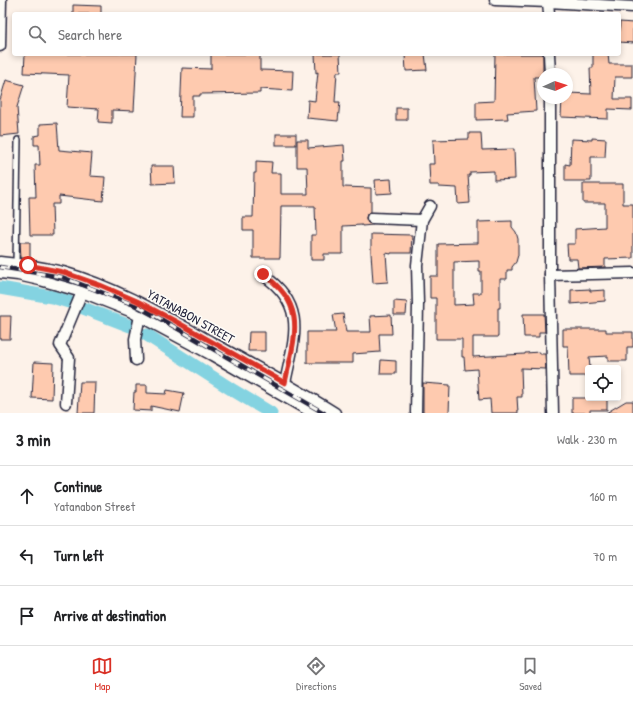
<!DOCTYPE html>
<meta charset="utf-8">
<style>
body{margin:0;font-family:"Patrick Hand",sans-serif;background:#f2f2f2;color:#202124}
.controls{position:absolute;right:12px;bottom:12px;display:grid;overflow:hidden;border-radius:4px;box-shadow:0 2px 6px #0003}
.controls button{width:36px;height:36px;display:grid;place-items:center;padding:0;border:0;border-bottom:1px solid #e0e0e0;background:#fff;color:#202124;font:20px sans-serif}
.compass{position:absolute;left:537px;top:68px;width:36px;height:36px;border-radius:50%;background:#fff;box-shadow:0 2px 6px #0003;rotate:87deg}
.stop{position:absolute;width:12px;height:12px;margin:-9px;border:3px solid #d93025;border-radius:50%;background:#fff}
.stop.end{background:#d93025;border-color:#fff;box-shadow:0 1px 4px #0008}
.list{margin:0;padding:0;list-style:none}
h2{display:flex;justify-content:space-between;align-items:center;height:52px;margin:0;padding:0 16px;font-size:17px}
h2 small{font-size:13px;font-weight:400;color:#757577}
.list li{display:grid;grid-template-columns:26px 1fr auto;gap:12px;align-items:center;box-sizing:border-box;height:60px;padding:0 16px;border-top:1px solid #e0e0e0}
.list b{display:block;font-size:15px;white-space:nowrap}
.list p{margin:0;font-size:13px;white-space:nowrap;color:#757577}
.list em{font-size:13px;font-style:normal;color:#757577}
.icon{flex:none;width:22px;height:22px;fill:none;stroke:currentColor;stroke-width:2;stroke-linecap:round;stroke-linejoin:round}
.map{position:relative;flex:none;width:633px;height:413px;overflow:hidden}
.search{position:absolute;background:#fff;box-shadow:0 2px 6px #0003;left:12px;right:12px;top:12px;height:44px;display:flex;align-items:center;gap:10px;box-sizing:border-box;padding:0 14px;border-radius:4px;color:#757577;font-size:15px}
.sheet{height:232px;background:#fff}
nav{display:flex;justify-content:space-around;align-items:center;box-sizing:border-box;height:56px;border-top:1px solid #e0e0e0;background:#fff;font-size:11px;color:#757577}
nav a{display:grid;justify-items:center;gap:2px}
nav .on{color:#d93025}
.map>svg:first-child{display:block}
.lines{fill:none;stroke-linecap:round;stroke-linejoin:round}
.canal{stroke:#84d3e1;stroke-width:13}
.building{fill:#fecaaf;stroke:#22223b;fill-rule:evenodd}
.service-casing{stroke:#22223b;stroke-width:8}
.minor-casing{stroke:#22223b;stroke-width:13}
.service{stroke:#fdfcf7;stroke-width:5}
.minor{stroke:#fdfcf7;stroke-width:10}
.rail-casing{stroke:#22223b;stroke-width:4.5}
.rail{stroke:#fdfcf7;stroke-width:3;stroke-dasharray:9;stroke-linecap:butt}
.route{stroke:#d93025;stroke-width:5}
.labels{text-anchor:middle;dominant-baseline:central;stroke-width:3;stroke-linejoin:round;paint-order:stroke}
.street-label{font-size:13px;fill:#22223b;stroke:#fdfcf7}
</style>
<div class="map">
<svg width="633" height="413" viewBox="0 0 633 413">
<rect width="100%" height="100%" fill="#fdf2e9"/>
<filter id="ink" filterUnits="userSpaceOnUse"><feTurbulence type="fractalNoise" baseFrequency=".025" numOctaves="2"/><feDisplacementMap in="SourceGraphic" scale="8" xChannelSelector="R" yChannelSelector="G"/><feConvolveMatrix kernelMatrix="1 2 1 2 8 2 1 2 1" color-interpolation-filters="sRGB"/></filter>
<g filter="url(#ink)">
<g class="lines">
<g class="canal">
<polyline points="0,288 52,297 69,302"/>
<polyline points="83,308 130,326"/>
<polyline points="147,335 231,389 271,413"/>
</g>
</g>
<g class="building">
<polygon points="73,5 101,6 101,14 73,14"/>
<polygon points="620,22 633,23 633,43 619,42"/>
<polygon points="25,54 137,54 134,111 112,110 112,123 98,122 99,109 67,107 69,75 24,73"/>
<polygon points="211,54 260,54 260,70 293,71 292,91 260,89 260,93 200,94 200,96 193,96 193,117 180,117 182,68 211,69"/>
<polygon points="315,54 340,54 341,72 337,72 335,102 340,102 338,121 307,118 308,100 315,101 318,72 316,73"/>
<polygon points="414,54 425,54 427,70 406,71 405,55"/>
<polygon points="495,54 543,54 543,77 534,77 536,111 507,113 508,119 476,120 476,102 494,101"/>
<polygon points="593,54 608,54 609,64 632,64 632,77 615,77 614,99 632,99 632,110 608,109 608,119 561,117 562,98 567,98 567,93 591,94 590,68 593,68"/>
<polygon points="6,80 24,85 17,107 19,134 0,136 0,100"/>
<rect x="396" y="108" width="11" height="12"/>
<polygon points="57,123 59,150 92,153 90,176 105,177 103,201 59,196 59,204 52,204 53,235 30,235 29,197 36,197 35,165 40,165 39,145 34,145 34,136 40,135 40,124"/>
<polygon points="469,133 481,133 482,150 514,149 515,179 494,180 494,171 470,172 470,175 468,175 470,203 458,204 457,188 439,187 439,185 430,185 429,164 434,164 433,140 469,139"/>
<rect x="276" y="134" width="20" height="11"/>
<polygon points="592,138 606,139 605,157 591,157 591,181 565,181 565,164 570,165 571,139 592,140"/>
<polygon points="297,140 308,140 308,148 344,145 345,161 343,161 343,187 371,188 371,212 367,214 366,218 368,223 373,225 362,226 362,225 343,226 343,254 324,254 324,260 311,260 311,235 316,235 315,206 281,206 280,258 253,258 253,230 243,230 243,217 253,217 254,173 256,173 256,161 272,162 271,173 281,173 281,194 308,194 307,167 297,167"/>
<polygon points="151,166 174,166 175,183 152,184"/>
<polygon points="391,179 392,193 376,194 375,180"/>
<polygon points="583,184 623,184 623,204 633,204 633,258 605,259 605,267 578,268 577,259 568,259 567,244 575,244 575,229 605,227 605,203 583,203"/>
<path d="M512 221V227L516 232 518 239V255L516 262 512 267V270H507V279H500V308H498V337H473V357L525 354V353L540 352V354H545L546 369 521 368 522 397H517L518 413H491L490 399 479 400 477 369 465 370 464 357H462V339H436V298H430V276H438V244L478 243V222ZM479 261V271H481V293H473L474 304 454 305V262Z"/>
<polygon points="371,234 412,235 411,253 391,253 391,254 386,253 388,282 373,283 371,253"/>
<polygon points="20,242 30,242 30,258 21,258"/>
<polygon points="590,289 590,291 605,290 605,301 571,304 571,290"/>
<polygon points="394,301 407,302 406,315 394,315"/>
<polygon points="343,314 346,332 371,332 370,316 391,315 392,334 379,334 380,352 353,354 353,363 307,363 307,332 336,332 333,315"/>
<polygon points="523,314 544,314 545,332 539,332 539,337 524,337"/>
<polygon points="0,316 11,316 10,339 0,339"/>
<polygon points="563,329 606,329 606,332 633,332 633,347 627,347 627,361 608,361 608,356 589,357 590,368 588,368 588,376 569,376 568,346 563,346"/>
<polygon points="249,332 265,332 265,351 248,351"/>
<polygon points="381,360 396,361 396,374 380,374"/>
<polygon points="34,362 53,363 52,399 32,398"/>
<polygon points="80,382 95,382 94,413 78,413"/>
<polygon points="423,383 450,385 449,413 423,413"/>
<polygon points="136,385 147,385 147,393 166,394 167,390 184,393 180,412 151,406 151,411 133,410 134,392 136,392"/>
<polygon points="572,398 607,398 607,410 590,410 590,413 572,413"/>
<polygon points="626,401 633,401 633,413 606,413"/>
</g>
<g class="lines">
<defs>
<polyline id="service" points="16,264 18,140"/>
<g id="minor">
<polyline points="495,0 548,2 633,7"/>
<polyline points="548,2 549,14"/>
<polyline points="0,46 1,0"/>
<polyline points="549,54 550,74"/>
<polyline points="550,98 550,275 553,413"/>
<polyline points="372,218 422,220"/>
<path d="M0 262C21 264 42 267 63 272 116 287 163 315 211 342 253 365 295 388 335 413"/>
<polyline points="0,273 18,275 40,280 82,292 130,311 212,355 313,413"/>
<path d="M263 275C308 306 294 338 285 383L283 387"/>
<polyline points="550,275 633,273"/>
<polyline points="136,360 135,339 140,316"/>
<polyline points="66,403 69,358 60,345 82,292"/>
<polyline points="416,413 418,304 417,265 422,220 430,206"/>
</g>
</defs>
<use href="#service" class="service-casing"/>
<use href="#minor" class="minor-casing"/>
<use href="#service" class="service"/>
<use href="#minor" class="minor"/>
<defs>
<polyline id="rail" points="0,267 62,277 140,307 324,413"/>
</defs>
<use href="#rail" class="rail-casing"/>
<use href="#rail" class="rail"/>
</g>
</g>
<g class="lines" filter="url(#ink)">
<path class="route" d="M28 265 63 272 100 285 137 301 175 321 285 383C294 338 309 306 263 274"/>
</g>
<g class="labels">
<g class="street-label">
<text transform="translate(191 316) rotate(29)">YATANABON STREET</text>
</g>
</g>
</svg>
<div class="controls">
<button><svg class="icon" aria-label="locate" viewBox="0 0 24 24"><circle cx="12" cy="12" r="6"/><path d="M12 2v4M12 18v4M2 12h4M18 12h4"/></svg></button>
</div>
<svg class="compass" viewBox="-18 -18 36 36"><path d="M0-13l5 13h-10z" fill="#e53935"/><path d="M0 13l5-13h-10z" fill="#757577"/></svg>
<div class="stop" style="left:28px;top:265px"></div>
<div class="stop end" style="left:263px;top:274px"></div>
<div class="search"><svg class="icon" aria-label="search" viewBox="0 0 24 24"><circle cx="10" cy="10" r="6"/><path d="M15 15l6 6"/></svg>Search here</div>
</div>
<section class="sheet">
<h2>3 min<small>Walk · 230 m</small></h2>
<ul class="list">
<li><svg class="icon" aria-label="ahead" viewBox="0 0 24 24"><path d="M12 20V5M6 11l6-6 6 6"/></svg><div><b>Continue</b><p>Yatanabon Street</p></div><em>160 m</em></li>
<li><svg class="icon" aria-label="left" viewBox="0 0 24 24"><path d="M17 20v-9H6M10 6l-5 5 5 5"/></svg><div><b>Turn left</b></div><em>70 m</em></li>
<li><svg class="icon" aria-label="arrive" viewBox="0 0 24 24"><path d="M6 21V4h12l-3 4 3 4H6"/></svg><div><b>Arrive at destination</b></div></li>
</ul>
</section>
<nav>
<a class="on"><svg class="icon" aria-label="map" viewBox="0 0 24 24"><path d="M3 6l6-2 6 2 6-2v14l-6 2-6-2-6 2zM9 4v14M15 6v14"/></svg>Map</a>
<a><svg class="icon" aria-label="directions" viewBox="0 0 24 24"><path d="M12 3l9 9-9 9-9-9zM9 14v-3h6M13 9l2 2-2 2"/></svg>Directions</a>
<a><svg class="icon" aria-label="saved" viewBox="0 0 24 24"><path d="M7 4h10v16l-5-4-5 4z"/></svg>Saved</a>
</nav>
